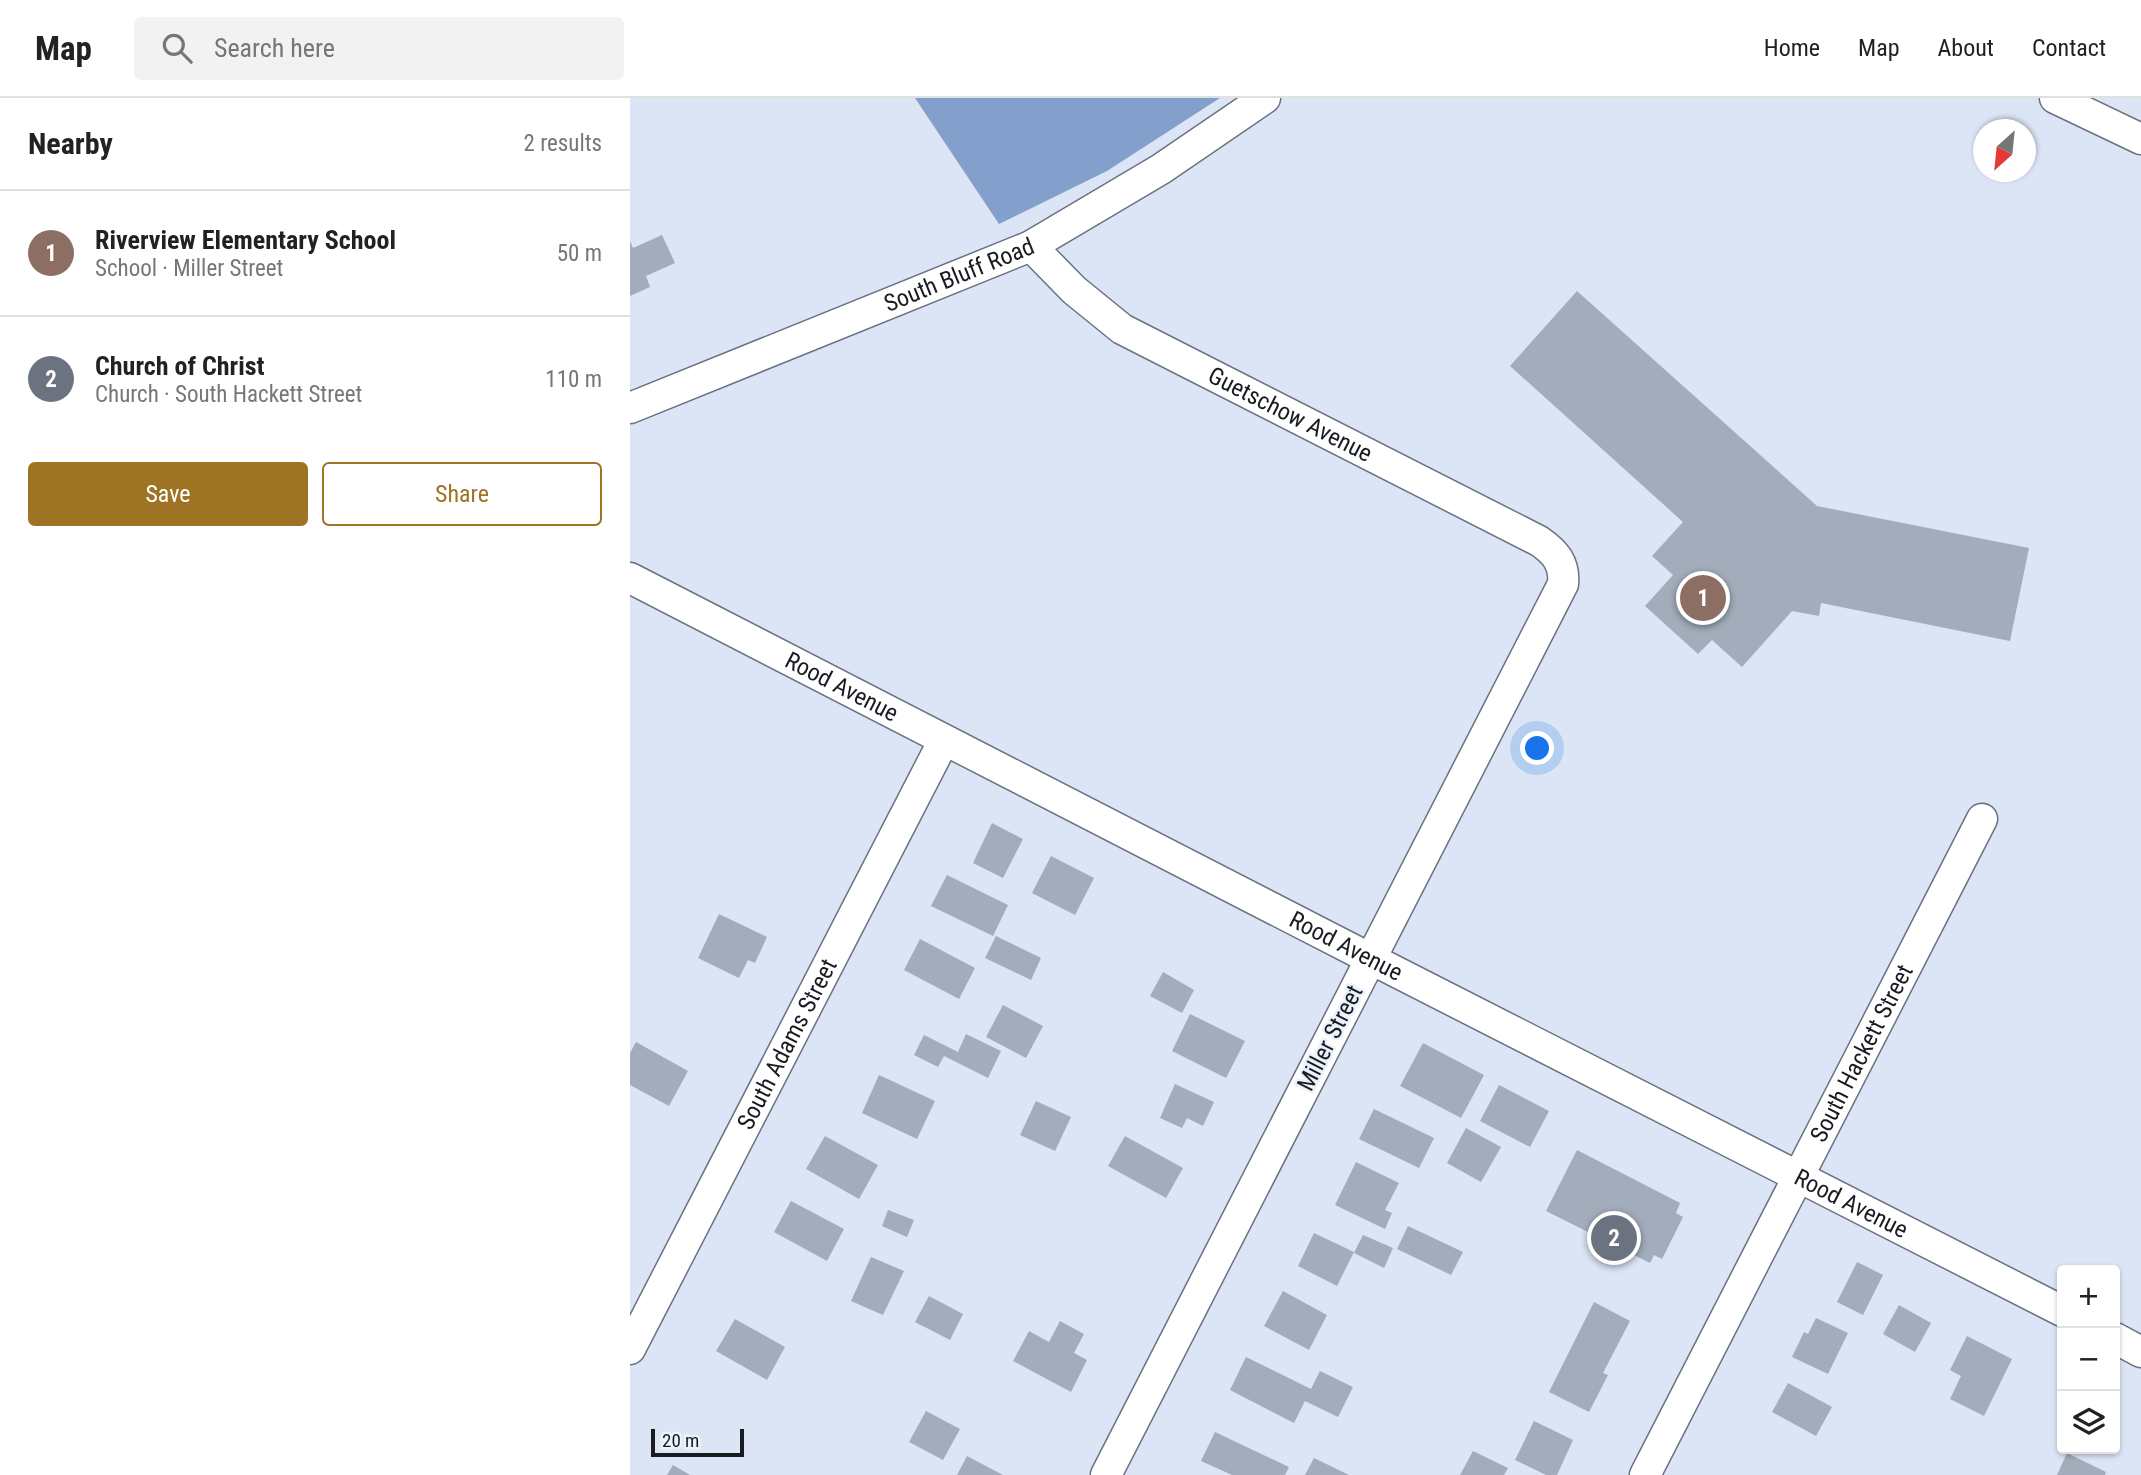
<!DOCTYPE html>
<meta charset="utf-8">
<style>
body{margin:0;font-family:"Roboto Condensed",sans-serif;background:#f2f2f2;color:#222}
.controls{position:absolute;right:21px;bottom:21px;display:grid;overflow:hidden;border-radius:7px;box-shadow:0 2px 5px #0004}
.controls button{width:63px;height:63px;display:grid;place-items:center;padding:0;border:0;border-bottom:2px solid #e0e0e0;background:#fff;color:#222;font:35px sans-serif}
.compass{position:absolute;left:1343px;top:21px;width:63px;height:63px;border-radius:50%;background:#fff;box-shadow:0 2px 5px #0004;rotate:207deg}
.scale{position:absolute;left:21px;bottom:18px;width:93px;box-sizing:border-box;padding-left:7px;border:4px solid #181c21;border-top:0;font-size:19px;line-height:24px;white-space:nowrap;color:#181c21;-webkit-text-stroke:5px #ecf2fc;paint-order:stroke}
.you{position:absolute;left:908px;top:651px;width:24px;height:24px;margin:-18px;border:5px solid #fff;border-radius:50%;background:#1a73e8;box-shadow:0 0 0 10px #1a73e833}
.badge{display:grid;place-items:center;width:46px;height:46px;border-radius:50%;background:#9e7323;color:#fff;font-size:23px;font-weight:700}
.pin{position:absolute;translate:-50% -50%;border:4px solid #fff;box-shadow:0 2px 7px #0006}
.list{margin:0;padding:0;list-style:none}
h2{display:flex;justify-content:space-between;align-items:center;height:91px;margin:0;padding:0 28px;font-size:30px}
h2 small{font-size:23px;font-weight:400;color:#767676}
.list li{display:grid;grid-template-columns:46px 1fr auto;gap:21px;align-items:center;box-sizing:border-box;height:126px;padding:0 28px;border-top:2px solid #e0e0e0}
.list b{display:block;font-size:26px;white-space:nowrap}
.list p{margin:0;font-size:23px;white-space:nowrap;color:#767676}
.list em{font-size:23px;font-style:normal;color:#767676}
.actions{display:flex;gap:14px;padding:21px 28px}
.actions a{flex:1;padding:16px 0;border:2px solid #9e7323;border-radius:7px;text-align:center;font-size:24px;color:#9e7323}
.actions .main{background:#9e7323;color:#fff}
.icon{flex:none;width:38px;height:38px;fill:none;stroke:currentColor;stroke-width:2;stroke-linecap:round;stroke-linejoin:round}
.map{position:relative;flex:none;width:1511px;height:1377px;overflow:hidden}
header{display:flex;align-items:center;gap:42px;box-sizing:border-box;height:98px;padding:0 35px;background:#fff;border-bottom:2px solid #e0e0e0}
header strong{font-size:33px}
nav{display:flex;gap:38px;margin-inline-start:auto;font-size:24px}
.search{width:490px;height:63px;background:#f2f2f2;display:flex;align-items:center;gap:18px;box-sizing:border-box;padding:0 24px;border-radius:7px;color:#767676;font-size:26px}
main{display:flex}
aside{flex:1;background:#fff}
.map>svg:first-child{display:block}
.forest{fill:#83a0cc}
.building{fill:#a2acbb}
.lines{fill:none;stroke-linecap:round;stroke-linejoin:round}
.minor-casing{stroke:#697280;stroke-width:33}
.minor{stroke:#fff;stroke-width:30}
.labels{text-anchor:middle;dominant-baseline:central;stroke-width:5;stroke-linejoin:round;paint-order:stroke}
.street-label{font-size:24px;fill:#181c21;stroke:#ecf2fc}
</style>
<header>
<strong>Map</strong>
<div class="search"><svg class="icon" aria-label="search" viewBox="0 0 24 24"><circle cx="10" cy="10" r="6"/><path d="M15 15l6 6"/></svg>Search here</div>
<nav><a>Home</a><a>Map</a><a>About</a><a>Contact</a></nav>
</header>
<main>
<aside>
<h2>Nearby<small>2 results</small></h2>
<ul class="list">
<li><span class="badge" style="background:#8d6e63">1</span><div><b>Riverview Elementary School</b><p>School · Miller Street</p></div><em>50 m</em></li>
<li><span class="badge" style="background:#6b7280">2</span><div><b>Church of Christ</b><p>Church · South Hackett Street</p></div><em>110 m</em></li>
</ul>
<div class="actions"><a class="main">Save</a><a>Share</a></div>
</aside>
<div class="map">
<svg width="1511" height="1377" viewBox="0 0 1511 1377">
<rect width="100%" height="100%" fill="#dbe5f5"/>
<polygon class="forest" points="285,0 590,0 477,73 369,126"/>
<g class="building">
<polygon points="32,137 45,165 16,178 20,189 0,198 0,143 3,150"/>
<polygon points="947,193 1187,408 1399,450 1380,543 1191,505 1189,518 1162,513 1112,569 1082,542 1068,556 1015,508 1043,477 1022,458 1053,424 880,268"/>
<polygon points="362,725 393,741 373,780 343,765"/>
<polygon points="421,758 464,780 445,817 402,795"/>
<polygon points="317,777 378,807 363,838 301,808"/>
<polygon points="89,816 137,839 125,865 118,862 109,880 68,860"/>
<polygon points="366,838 411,860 401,882 355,860"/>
<polygon points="290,841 345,870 329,901 274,872"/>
<polygon points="533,874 564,892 552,915 520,898"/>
<polygon points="373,907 413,928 396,960 356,939"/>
<polygon points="560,916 615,943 596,980 542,953"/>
<polygon points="336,936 371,953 358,980 314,958 308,969 284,957 294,937 328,954"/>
<polygon points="6,944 58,973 39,1008 0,987 0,955"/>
<polygon points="793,945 854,977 831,1020 770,988"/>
<polygon points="249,977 305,1003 287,1041 232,1015"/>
<polygon points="545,986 584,1004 573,1028 557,1020 552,1030 530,1020"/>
<polygon points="869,987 919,1013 900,1049 850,1023"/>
<polygon points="406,1003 441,1019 425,1053 390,1037"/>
<polygon points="744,1011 804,1040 789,1070 729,1041"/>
<polygon points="836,1030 871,1049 851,1084 817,1065"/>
<polygon points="195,1038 248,1067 229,1101 176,1071"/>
<polygon points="495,1038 553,1070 536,1100 478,1068"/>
<polygon points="947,1052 1050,1105 1046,1115 1053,1119 1032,1161 1024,1157 1020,1165 916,1113"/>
<polygon points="726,1064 769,1085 755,1112 762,1115 755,1131 705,1107"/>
<polygon points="161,1103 214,1131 197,1163 144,1134"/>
<polygon points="258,1112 284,1122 277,1139 252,1128"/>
<polygon points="778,1128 833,1154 821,1177 767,1151"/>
<polygon points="684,1135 724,1154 707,1188 668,1168"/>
<polygon points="733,1137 763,1150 754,1170 724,1155"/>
<polygon points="241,1159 274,1173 253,1217 221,1203"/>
<polygon points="1227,1164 1253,1177 1233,1217 1207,1204"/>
<polygon points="653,1193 697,1217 679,1252 634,1228"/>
<polygon points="299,1198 333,1216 320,1242 285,1224"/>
<polygon points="964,1204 1000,1223 973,1275 978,1277 959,1314 919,1294"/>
<polygon points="1269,1207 1301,1225 1285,1254 1253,1236"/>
<polygon points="1186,1220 1218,1235 1198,1276 1162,1259 1174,1234 1178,1236"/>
<polygon points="105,1221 155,1249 137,1282 86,1253"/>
<polygon points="430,1223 454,1236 444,1255 457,1262 441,1294 383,1263 399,1233 419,1244"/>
<polygon points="1337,1238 1382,1261 1354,1318 1320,1301 1331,1278 1320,1272"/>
<polygon points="616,1259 681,1291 690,1273 723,1289 708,1319 675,1303 664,1325 600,1292"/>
<polygon points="1158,1285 1202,1309 1186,1338 1142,1314"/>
<polygon points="296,1313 330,1331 313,1362 279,1344"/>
<polygon points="904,1323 943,1342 927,1377 916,1377 885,1362"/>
<polygon points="585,1334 659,1369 655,1377 602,1377 571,1363"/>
<polygon points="843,1353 878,1370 874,1377 830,1377"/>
<polygon points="1437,1355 1476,1374 1475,1377 1427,1377"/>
<polygon points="337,1358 373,1377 327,1377"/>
<polygon points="684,1360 719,1377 675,1377"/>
<polygon points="43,1367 60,1377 37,1377"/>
</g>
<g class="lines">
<defs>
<g id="minor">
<polyline points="1425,0 1511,41"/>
<path id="s1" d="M401 148 444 192 492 231 909 443C925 454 935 465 933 486L476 1377"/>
<path id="s2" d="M0 310 401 148 531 71 635 0"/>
<path id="s3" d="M0 480 741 861 1432 1213"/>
<polyline points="1485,1240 1511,1254"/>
<path id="s4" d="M0 1251 314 642"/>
<path id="s5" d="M1015 1377 1352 721"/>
</g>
</defs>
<use href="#minor" class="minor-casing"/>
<use href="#minor" class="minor"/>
</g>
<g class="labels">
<g class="street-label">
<text stroke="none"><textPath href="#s2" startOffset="355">South Bluff Road</textPath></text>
<text stroke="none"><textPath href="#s1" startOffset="312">Guetschow Avenue</textPath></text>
<text stroke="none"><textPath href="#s3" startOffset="238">Rood Avenue</textPath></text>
<text stroke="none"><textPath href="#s3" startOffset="805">Rood Avenue</textPath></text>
<text transform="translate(700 940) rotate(-63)">Miller Street</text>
<text stroke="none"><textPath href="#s4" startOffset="343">South Adams Street</textPath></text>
<text stroke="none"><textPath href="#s5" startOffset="474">South Hackett Street</textPath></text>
<text stroke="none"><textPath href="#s3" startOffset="1372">Rood Avenue</textPath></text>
</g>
</g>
</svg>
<div class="controls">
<button>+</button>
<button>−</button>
<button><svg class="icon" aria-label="layers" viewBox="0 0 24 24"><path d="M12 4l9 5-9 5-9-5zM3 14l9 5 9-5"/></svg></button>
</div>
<svg class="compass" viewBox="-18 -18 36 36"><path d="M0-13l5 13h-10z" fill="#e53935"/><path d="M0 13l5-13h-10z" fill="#767676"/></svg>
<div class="scale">20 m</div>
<div class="you"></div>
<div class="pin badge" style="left:1073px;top:500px;background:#8d6e63">1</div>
<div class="pin badge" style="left:984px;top:1140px;background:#6b7280">2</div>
</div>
</main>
